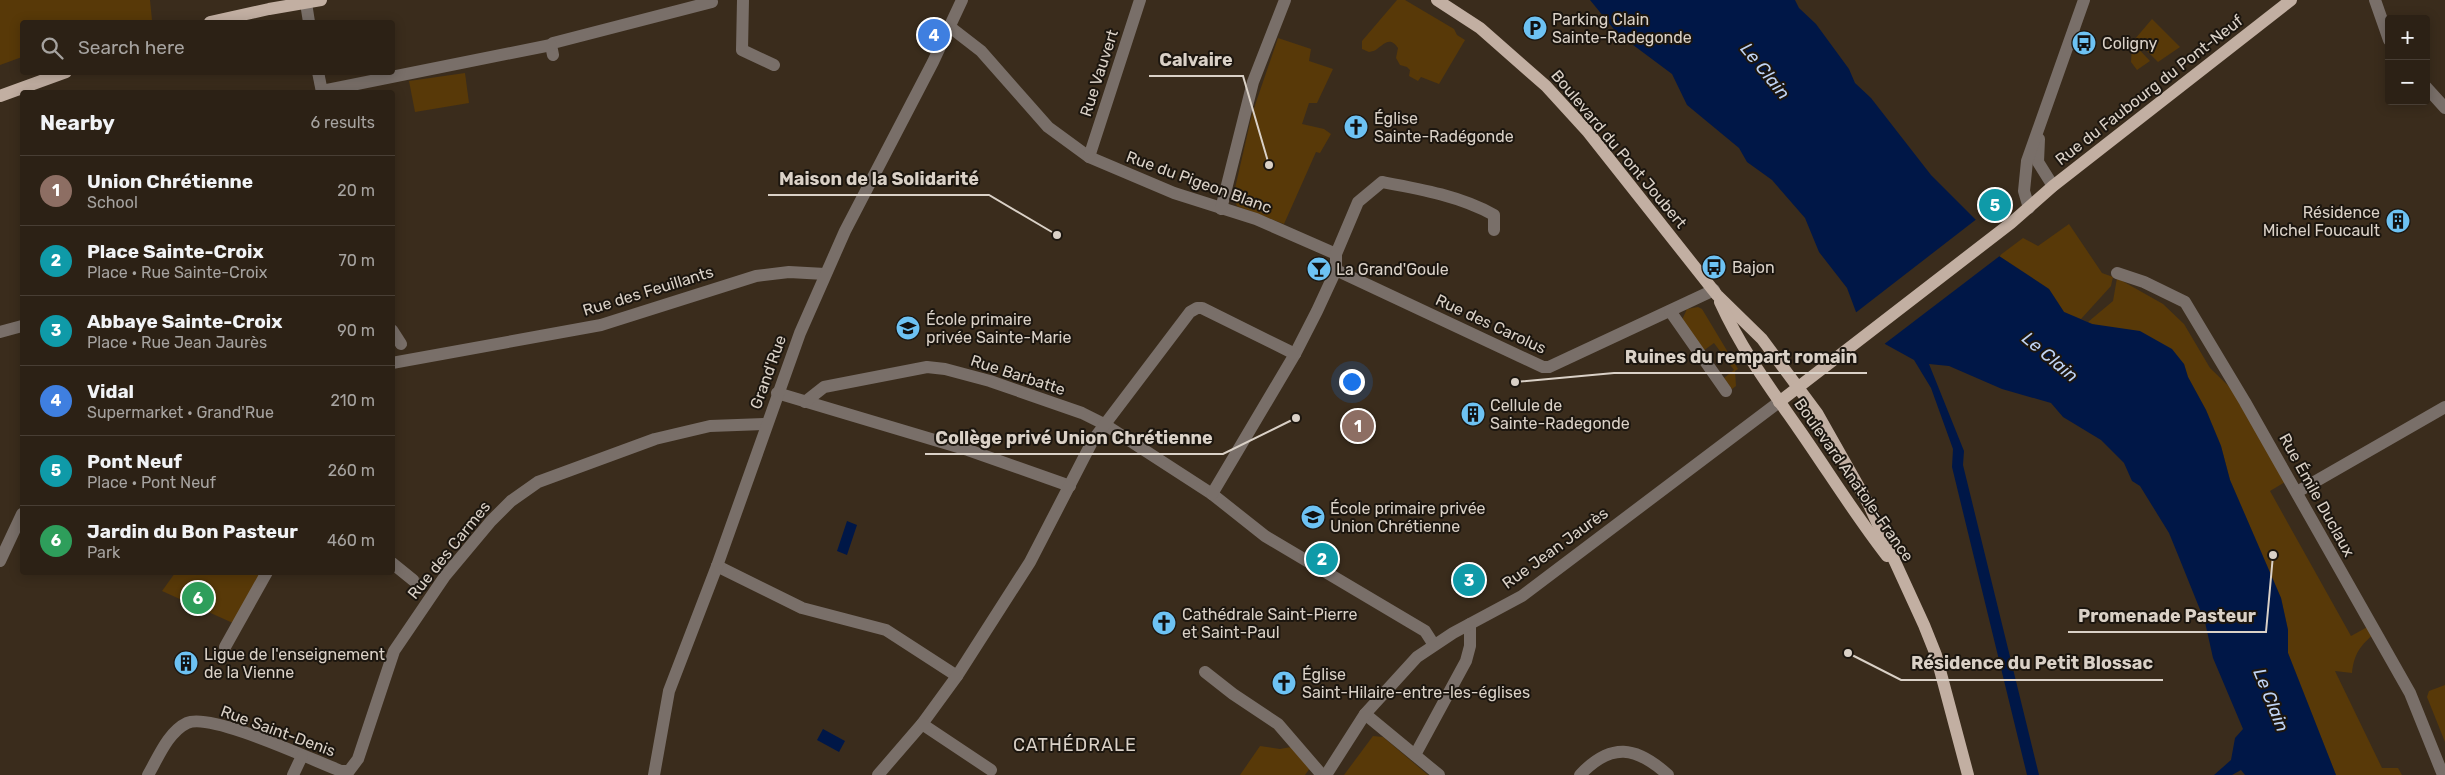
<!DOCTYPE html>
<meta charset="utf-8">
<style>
body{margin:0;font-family:Rubik,sans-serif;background:#34291e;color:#f1f3f6}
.controls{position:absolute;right:15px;top:15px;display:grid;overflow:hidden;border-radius:5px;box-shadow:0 2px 12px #0003}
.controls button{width:45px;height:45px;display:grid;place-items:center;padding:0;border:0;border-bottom:1px solid #483e34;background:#2c2115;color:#f1f3f6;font:25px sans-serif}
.you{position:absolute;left:1351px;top:381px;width:18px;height:18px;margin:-12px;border:4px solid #fff;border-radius:50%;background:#1a73e8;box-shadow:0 0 0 8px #1a73e833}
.badge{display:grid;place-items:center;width:32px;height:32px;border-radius:50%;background:#6dc2f3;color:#fff;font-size:16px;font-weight:700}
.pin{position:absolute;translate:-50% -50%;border:2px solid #fff;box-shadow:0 1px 5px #0006}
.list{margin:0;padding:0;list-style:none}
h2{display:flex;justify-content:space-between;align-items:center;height:65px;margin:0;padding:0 20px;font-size:21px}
h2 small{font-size:16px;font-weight:400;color:#a6a3a0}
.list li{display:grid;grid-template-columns:32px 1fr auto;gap:15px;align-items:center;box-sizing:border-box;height:70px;padding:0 20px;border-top:1px solid #483e34}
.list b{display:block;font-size:19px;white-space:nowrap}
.list p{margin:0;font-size:16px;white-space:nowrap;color:#a6a3a0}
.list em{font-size:16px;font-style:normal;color:#a6a3a0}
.icon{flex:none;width:28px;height:28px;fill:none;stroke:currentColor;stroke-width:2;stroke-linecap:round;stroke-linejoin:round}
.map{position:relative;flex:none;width:2445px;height:775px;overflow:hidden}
.search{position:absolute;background:#2c2115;box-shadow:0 2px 12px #0003;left:20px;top:20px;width:375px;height:55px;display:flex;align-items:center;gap:12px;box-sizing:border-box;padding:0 18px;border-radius:5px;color:#a6a3a0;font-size:19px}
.panel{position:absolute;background:#2c2115;box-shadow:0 2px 12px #0003;left:20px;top:90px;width:375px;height:485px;border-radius:5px}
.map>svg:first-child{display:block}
.green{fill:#583908}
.water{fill:#001747}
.pier{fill:#3a2c1c}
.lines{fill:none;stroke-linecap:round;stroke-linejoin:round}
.minor-tunnel{stroke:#524536;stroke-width:12;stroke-dasharray:12 6;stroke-linecap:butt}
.minor{stroke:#796f69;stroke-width:12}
.major{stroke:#c2afa2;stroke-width:12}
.labels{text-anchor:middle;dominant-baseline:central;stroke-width:4;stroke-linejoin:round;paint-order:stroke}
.poi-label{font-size:16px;fill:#dad1c7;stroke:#1c160f;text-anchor:start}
.street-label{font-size:16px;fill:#dad1c7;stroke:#1c160f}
.water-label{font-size:18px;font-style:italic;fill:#c0d4f5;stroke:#1c160f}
.neighbourhood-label{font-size:18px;letter-spacing:1px;fill:#dad1c7;stroke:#1c160f}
.leader{fill:none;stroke:#dad1c7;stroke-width:2}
.callout-dot{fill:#dad1c7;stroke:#1c160f;stroke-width:2}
.callout-label{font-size:18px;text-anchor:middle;font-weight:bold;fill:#dad1c7;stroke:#1c160f;stroke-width:4;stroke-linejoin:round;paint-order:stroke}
</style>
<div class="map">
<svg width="2445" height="775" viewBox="0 0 2445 775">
<rect width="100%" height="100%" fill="#3a2c1c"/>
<g class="green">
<polygon points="0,0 150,0 152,20 145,22 22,22 22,57 0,65"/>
<path d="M1397 0H1405L1454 29 1457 35 1465 40 1439 84 1421 77 1418 81 1409 76 1410 70 1407 67 1400 65 1396 58 1398 48C1390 36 1384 44 1377 49 1375 51 1372 51 1369 52L1362 49V41Z"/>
<polygon points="2152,19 2180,47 2158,62 2135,39"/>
<polygon points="1278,38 1311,49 1309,61 1333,69 1317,103 1309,103 1302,124 1324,129 1331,134 1320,153 1316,152 1284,224 1237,206 1233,197 1252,114"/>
<polygon points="2132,42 2150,61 2137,70 2131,62"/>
<polygon points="465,73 469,103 415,112 409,81"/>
<polygon points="2069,224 2102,273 2113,277 2111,286 2081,319 2064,312 2049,289 1999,256 2023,238 2038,246"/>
<path d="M2117 278 2163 304 2184 324 2210 368 2245 402 2290 479 2270 491 2351 636 2371 625 2375 633C2361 645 2354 653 2352 673L2335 671 2382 768H2398L2402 775H2336L2288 653V630L2281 598 2230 480 2221 446 2206 410 2188 377 2184 364 2088 322 2113 301Z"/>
<polygon points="1698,307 1702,309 1738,369 1735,371 1736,386 1732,389 1724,378 1734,370 1714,343 1703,351 1682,320 1687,309"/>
<polygon points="175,573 261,573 235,624 162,591"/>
<polygon points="2445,685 2445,742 2427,697 2429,691"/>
<polygon points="1373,736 1383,737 1428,775 1344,775"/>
<polygon points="1260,746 1280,749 1291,747 1310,768 1305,775 1240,775"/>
</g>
<g class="water">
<polygon points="1590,0 1795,0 1799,8 1816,24 1849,69 1855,83 1871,98 1931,175 1976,220 1999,256 2049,289 2064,312 2092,324 2140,331 2172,349 2184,364 2188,377 2206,410 2221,446 2230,480 2281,598 2288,630 2288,653 2336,775 2245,775 2241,770 2232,775 2214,775 2231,760 2235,738 2243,729 2213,658 2205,622 2178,555 2169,533 2140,486 2132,481 2124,463 2101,440 2063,417 2051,403 2002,389 1949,366 1929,364 1964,451 1963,465 2039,775 2027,775 1952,467 1953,449 1931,388 1914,360 1885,344 1856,312 1847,288 1819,252 1805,218 1772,180 1747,162 1739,148 1687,105 1672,74 1617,33"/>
<polygon points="847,521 857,525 847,555 837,551"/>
<polygon points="823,729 845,741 839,752 817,740"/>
</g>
<polygon class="pier" points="1978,218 2001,255 1883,345 1854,314"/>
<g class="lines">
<polyline class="minor-tunnel" points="413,580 422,588"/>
<g class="minor">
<polyline points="743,0 742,50 774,65"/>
<polyline points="2375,0 2389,40"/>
<polyline points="306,3 309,22"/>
<polyline points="950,27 981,51 1048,127 1089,157 1174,193 1256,219 1336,254"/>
<polyline points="553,55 551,45 553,43 712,2"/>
<polyline points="318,72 322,92"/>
<polyline points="2426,87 2445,108"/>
<polyline points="322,91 551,45"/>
<polyline points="2039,139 2038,162 2053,186"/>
<polyline points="1089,157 1140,0"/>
<polyline points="2029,208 2024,191 2027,161 2084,0"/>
<polyline points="1221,209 1253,82 1285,0"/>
<polyline points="1336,270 1543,367 1549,367 1714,290"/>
<polyline points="2117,273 2144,282 2185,302 2245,402 2410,693 2443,775"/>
<polyline points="1670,311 1726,391"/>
<polyline points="392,330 401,344"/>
<polyline points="0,332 22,326"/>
<polyline points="392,363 601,325 756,276 789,272 825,274"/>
<polyline points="777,393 968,450 1070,486"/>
<polyline points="805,402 824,387 927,367 945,369 990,381 1082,413 1104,424 1212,494 1265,536 1425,631 1434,645"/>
<polyline points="2297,492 2445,407"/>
<path d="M1212 494 1295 354 1317 311 1336 270V254L1358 202 1382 182C1420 189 1460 196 1494 215V230"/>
<polyline points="0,561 22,514"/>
<polyline points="392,563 413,580"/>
<polyline points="717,566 802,608 886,630 957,676"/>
<polyline points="225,647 267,572"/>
<polyline points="1205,672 1233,694 1278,724 1322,775"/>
<polyline points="1365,714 1439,775"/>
<polyline points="922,724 957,676 1030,562 1093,440 1190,312 1197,308 1202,308 1295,354"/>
<polyline points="1415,755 1466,661 1470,646 1470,624"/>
<path d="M148 775C158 758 168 732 187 723 211 712 312 760 341 771H349L358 759 394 651 445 576 491 521 511 501 538 482 655 439 710 426 766 424"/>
<polyline points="293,775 302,756"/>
<polyline points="654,775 669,691 717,566 800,333 845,231 933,62 962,0"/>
<polyline points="878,775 922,724 991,770"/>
<polyline points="1326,775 1365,714 1417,657 1453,633 1522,596 1779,402"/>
<path d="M1580 775C1611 742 1636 746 1668 775"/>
</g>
<g class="major">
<polyline points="1437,0 1480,28 1546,86 1588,132 1717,295 1762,339 1817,413 1869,505 1924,625 1936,655 1968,775"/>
<polyline points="210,22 269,9 321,0"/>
<polyline points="0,96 66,72"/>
<path d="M1720 302C1742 350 1768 385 1798 428 1828 471 1855 515 1887 556"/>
<polyline points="1779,402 2011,223 2053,186 2291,0"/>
</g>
</g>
<defs>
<symbol id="parking-disc" viewBox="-11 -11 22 22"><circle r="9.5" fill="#6dc2f3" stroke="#1c160f"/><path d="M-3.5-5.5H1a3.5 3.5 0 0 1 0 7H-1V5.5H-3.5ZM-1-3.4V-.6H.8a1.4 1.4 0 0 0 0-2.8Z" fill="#111"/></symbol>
<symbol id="bus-disc" viewBox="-11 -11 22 22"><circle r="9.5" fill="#6dc2f3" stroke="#1c160f"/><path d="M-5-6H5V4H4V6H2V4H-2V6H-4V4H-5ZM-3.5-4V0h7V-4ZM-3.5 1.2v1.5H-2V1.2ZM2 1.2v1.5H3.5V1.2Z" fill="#111"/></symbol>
<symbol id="church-disc" viewBox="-11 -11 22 22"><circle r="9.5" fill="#6dc2f3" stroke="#1c160f"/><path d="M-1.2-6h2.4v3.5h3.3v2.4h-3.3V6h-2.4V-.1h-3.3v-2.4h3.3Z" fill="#111"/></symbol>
<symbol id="building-disc" viewBox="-11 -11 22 22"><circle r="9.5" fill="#6dc2f3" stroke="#1c160f"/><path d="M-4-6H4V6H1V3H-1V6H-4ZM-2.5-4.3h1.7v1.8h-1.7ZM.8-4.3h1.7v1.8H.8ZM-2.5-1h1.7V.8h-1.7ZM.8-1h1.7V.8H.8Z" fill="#111"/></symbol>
<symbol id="bar-disc" viewBox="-11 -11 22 22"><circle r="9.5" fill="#6dc2f3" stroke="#1c160f"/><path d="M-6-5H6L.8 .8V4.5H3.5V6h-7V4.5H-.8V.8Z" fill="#111"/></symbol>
<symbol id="school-disc" viewBox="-11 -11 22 22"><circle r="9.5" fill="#6dc2f3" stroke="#1c160f"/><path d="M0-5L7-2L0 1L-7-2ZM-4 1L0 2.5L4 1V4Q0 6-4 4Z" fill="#111"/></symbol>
</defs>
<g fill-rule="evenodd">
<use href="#parking-disc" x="1521" y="14" width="28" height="28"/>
<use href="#bus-disc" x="2070" y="29" width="28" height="28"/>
<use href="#church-disc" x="1342" y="113" width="28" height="28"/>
<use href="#building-disc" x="2384" y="207" width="28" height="28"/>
<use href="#bus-disc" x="1700" y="253" width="28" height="28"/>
<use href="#bar-disc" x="1305" y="255" width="28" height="28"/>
<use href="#school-disc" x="894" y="314" width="28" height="28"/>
<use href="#building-disc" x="1459" y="400" width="28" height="28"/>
<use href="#school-disc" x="1299" y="503" width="28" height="28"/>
<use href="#church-disc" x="1150" y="609" width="28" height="28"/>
<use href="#building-disc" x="172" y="649" width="28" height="28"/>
<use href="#church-disc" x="1270" y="669" width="28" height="28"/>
</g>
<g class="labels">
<g class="poi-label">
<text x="1552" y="19">Parking Clain<tspan x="1552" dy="18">Sainte-Radegonde</tspan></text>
<text x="2102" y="43">Coligny</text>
<text x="1374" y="118">Église<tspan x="1374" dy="18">Sainte-Radégonde</tspan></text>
<text x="2380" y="212" text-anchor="end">Résidence<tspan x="2380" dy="18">Michel Foucault</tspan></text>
<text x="1732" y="267">Bajon</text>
<text x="1336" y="269">La Grand'Goule</text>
<text x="926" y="319">École primaire<tspan x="926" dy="18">privée Sainte-Marie</tspan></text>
<text x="1490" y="405">Cellule de<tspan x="1490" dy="18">Sainte-Radegonde</tspan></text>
<text x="1330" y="508">École primaire privée<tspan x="1330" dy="18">Union Chrétienne</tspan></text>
<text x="1182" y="614">Cathédrale Saint-Pierre<tspan x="1182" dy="18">et Saint-Paul</tspan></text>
<text x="204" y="654">Ligue de l'enseignement<tspan x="204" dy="18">de la Vienne</tspan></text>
<text x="1302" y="674">Église<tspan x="1302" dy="18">Saint-Hilaire-entre-les-églises</tspan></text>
</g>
<g class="street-label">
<text transform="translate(1099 73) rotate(-72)">Rue Vauvert</text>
<text transform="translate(2149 90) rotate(-38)">Rue du Faubourg du Pont-Neuf</text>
<text transform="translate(1619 149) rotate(50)">Boulevard du Pont Joubert</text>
<text transform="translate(1199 182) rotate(20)">Rue du Pigeon Blanc</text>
<text transform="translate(648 291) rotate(-17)">Rue des Feuillants</text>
<text transform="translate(1491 324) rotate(25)">Rue des Carolus</text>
<text transform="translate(768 372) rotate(-70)">Grand'Rue</text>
<text transform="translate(1018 375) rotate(18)">Rue Barbatte</text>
<text transform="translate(1854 480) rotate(55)">Boulevard Anatole-France</text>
<text transform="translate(2317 495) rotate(61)">Rue Émile Duclaux</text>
<text transform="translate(1555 548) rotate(-36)">Rue Jean Jaurès</text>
<text transform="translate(449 550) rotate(-51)">Rue des Carmes</text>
<text transform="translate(278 731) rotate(20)">Rue Saint-Denis</text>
</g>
<g class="water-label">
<text transform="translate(1765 71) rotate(51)">Le Clain</text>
<text transform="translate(2050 357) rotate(40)">Le Clain</text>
<text transform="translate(2271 700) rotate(68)">Le Clain</text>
</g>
<g class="neighbourhood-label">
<text x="1075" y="745">CATHÉDRALE</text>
</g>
</g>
<path class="leader" d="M1269 165L1243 76H1149M1057 235L989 195H768M1515 382L1614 373H1867M1296 418L1223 454H925M2273 555L2266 632H2068M1848 653L1901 680H2163"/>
<g class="callout-dot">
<circle cx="1269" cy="165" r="5"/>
<circle cx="1057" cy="235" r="5"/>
<circle cx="1515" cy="382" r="5"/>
<circle cx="1296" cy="418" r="5"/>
<circle cx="2273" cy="555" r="5"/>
<circle cx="1848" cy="653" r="5"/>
</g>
<g class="callout-label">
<text x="1196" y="66">Calvaire</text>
<text x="879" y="185">Maison de la Solidarité</text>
<text x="1741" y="363">Ruines du rempart romain</text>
<text x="1074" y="444">Collège privé Union Chrétienne</text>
<text x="2167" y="622">Promenade Pasteur</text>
<text x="2032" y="669">Résidence du Petit Blossac</text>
</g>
</svg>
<div class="controls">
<button>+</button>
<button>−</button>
</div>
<div class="you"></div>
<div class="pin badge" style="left:1358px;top:426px;background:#8d6e63">1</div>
<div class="pin badge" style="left:1322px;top:559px;background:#0f9aa8">2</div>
<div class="pin badge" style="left:1469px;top:580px;background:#0f9aa8">3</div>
<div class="pin badge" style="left:934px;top:35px;background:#3f7fe0">4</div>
<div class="pin badge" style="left:1995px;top:205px;background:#0f9aa8">5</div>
<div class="pin badge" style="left:198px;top:598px;background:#2e9e5b">6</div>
<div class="search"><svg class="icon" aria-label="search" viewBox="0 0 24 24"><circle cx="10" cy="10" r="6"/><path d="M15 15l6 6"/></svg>Search here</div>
<section class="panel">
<h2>Nearby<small>6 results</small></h2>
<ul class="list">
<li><span class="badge" style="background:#8d6e63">1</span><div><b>Union Chrétienne</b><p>School</p></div><em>20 m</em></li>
<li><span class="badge" style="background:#0f9aa8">2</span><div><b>Place Sainte-Croix</b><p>Place · Rue Sainte-Croix</p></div><em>70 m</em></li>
<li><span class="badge" style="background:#0f9aa8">3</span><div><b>Abbaye Sainte-Croix</b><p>Place · Rue Jean Jaurès</p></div><em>90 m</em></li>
<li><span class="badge" style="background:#3f7fe0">4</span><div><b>Vidal</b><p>Supermarket · Grand'Rue</p></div><em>210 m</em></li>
<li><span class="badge" style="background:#0f9aa8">5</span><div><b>Pont Neuf</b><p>Place · Pont Neuf</p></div><em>260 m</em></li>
<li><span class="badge" style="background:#2e9e5b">6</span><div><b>Jardin du Bon Pasteur</b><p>Park</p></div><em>460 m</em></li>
</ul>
</section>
</div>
